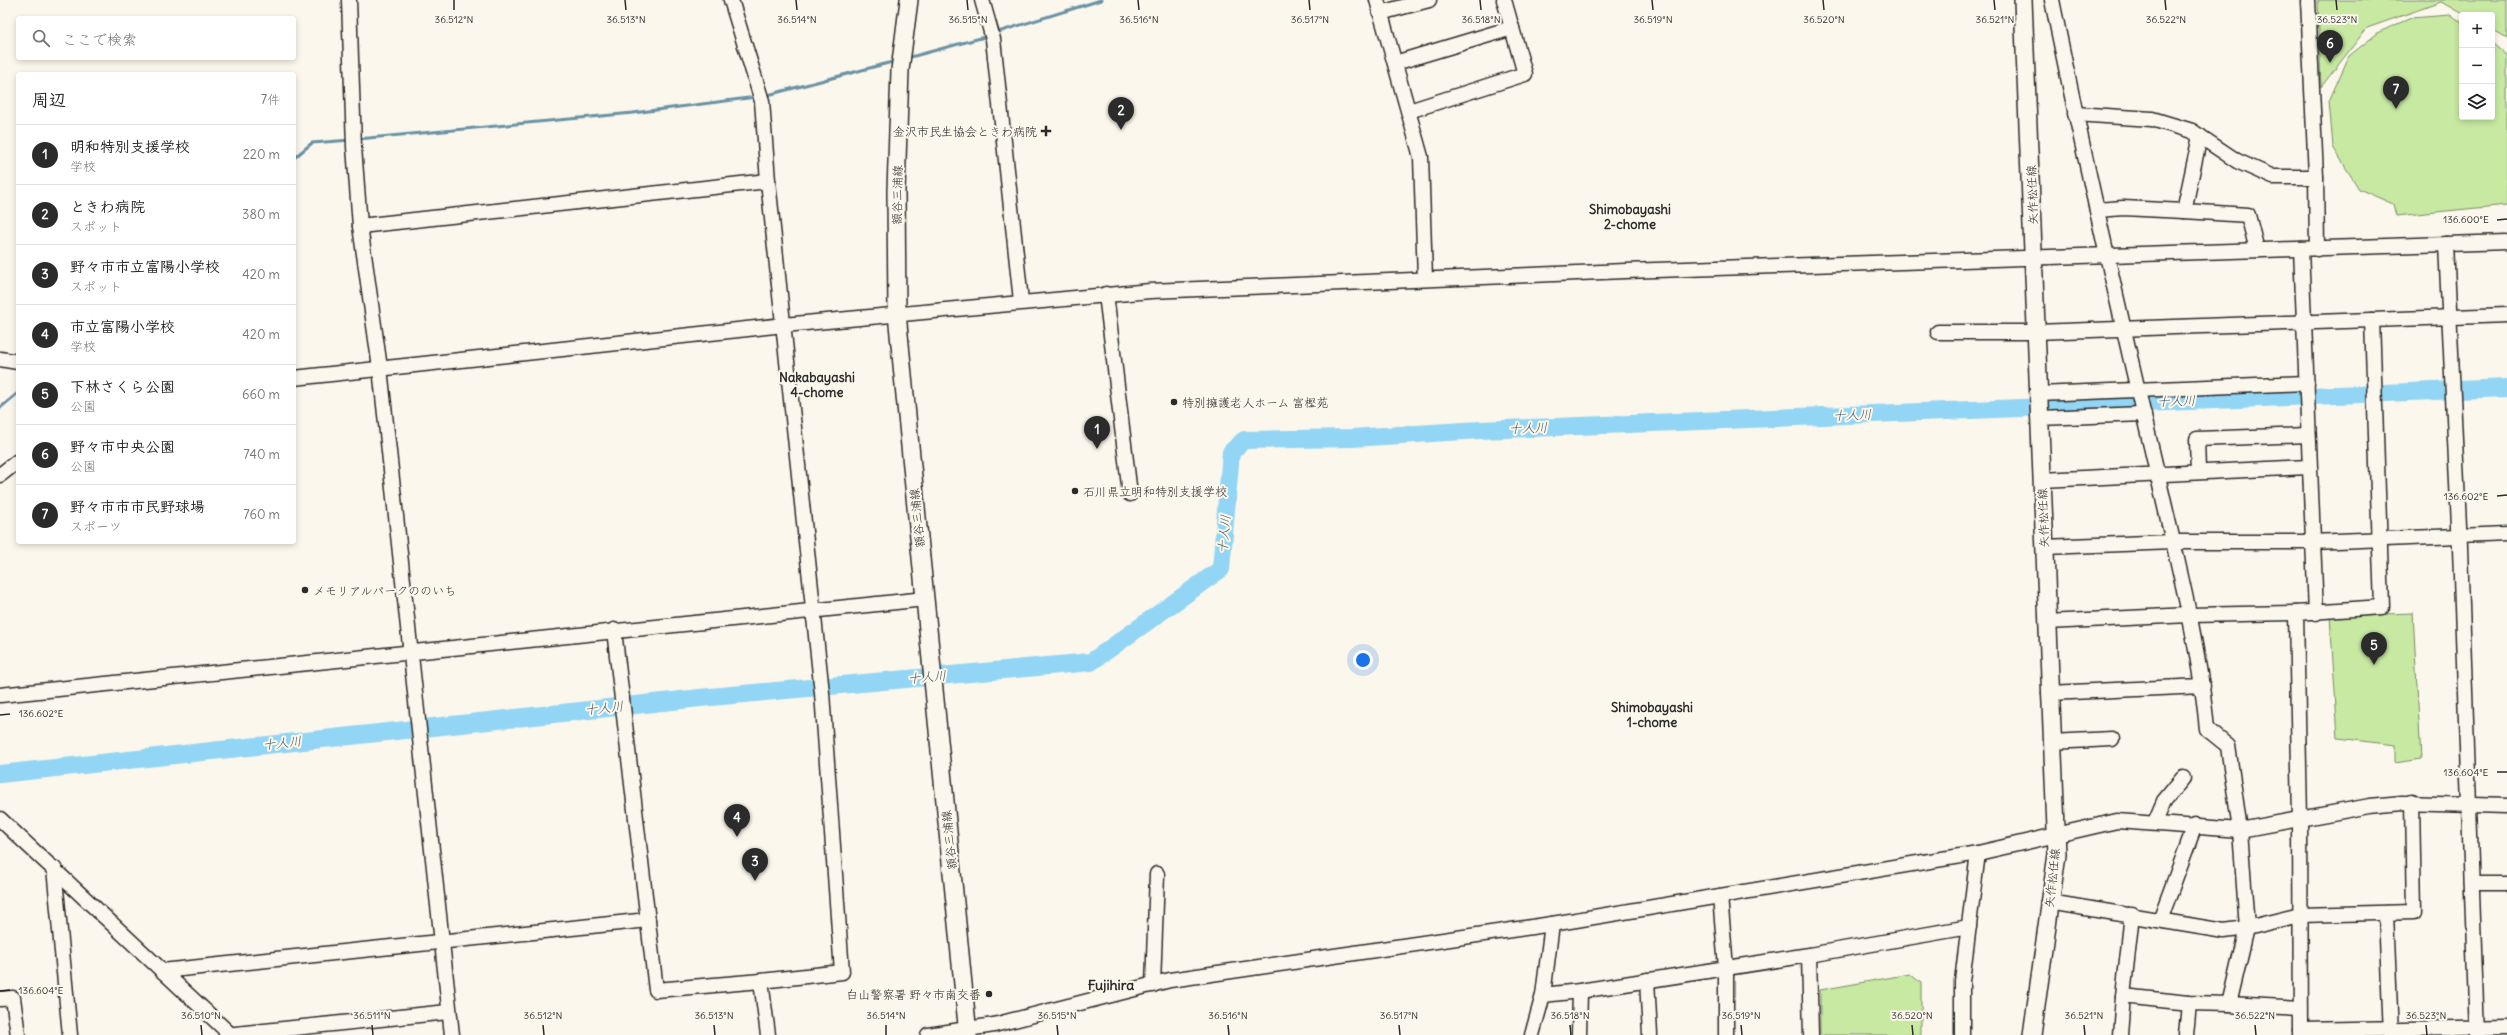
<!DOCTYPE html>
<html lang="ja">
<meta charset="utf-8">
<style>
body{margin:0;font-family:Delius,"Klee One",sans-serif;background:#f2f2f2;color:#222}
.controls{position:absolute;right:12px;top:12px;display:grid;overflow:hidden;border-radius:4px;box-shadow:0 2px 6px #0003}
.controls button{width:36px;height:36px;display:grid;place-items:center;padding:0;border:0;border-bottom:1px solid #e0e0e0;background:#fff;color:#222;font:20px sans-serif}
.you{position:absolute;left:1363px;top:660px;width:14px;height:14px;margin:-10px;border:3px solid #fff;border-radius:50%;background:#1a73e8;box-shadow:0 0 0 6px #1a73e833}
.badge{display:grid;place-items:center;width:26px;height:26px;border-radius:50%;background:#2b2b2b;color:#fff;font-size:13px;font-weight:700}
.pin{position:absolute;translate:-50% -33px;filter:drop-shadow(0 1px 2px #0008)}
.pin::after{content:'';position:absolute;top:21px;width:14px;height:12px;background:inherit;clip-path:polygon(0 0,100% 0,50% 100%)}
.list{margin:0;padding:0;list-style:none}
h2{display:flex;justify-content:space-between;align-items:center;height:52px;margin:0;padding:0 16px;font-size:17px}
h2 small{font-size:13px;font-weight:400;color:#767676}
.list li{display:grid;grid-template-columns:26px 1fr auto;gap:12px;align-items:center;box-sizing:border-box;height:60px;padding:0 16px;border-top:1px solid #e0e0e0}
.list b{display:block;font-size:15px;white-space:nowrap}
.list p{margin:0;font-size:13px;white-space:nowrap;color:#767676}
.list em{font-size:13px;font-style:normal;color:#767676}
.icon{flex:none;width:22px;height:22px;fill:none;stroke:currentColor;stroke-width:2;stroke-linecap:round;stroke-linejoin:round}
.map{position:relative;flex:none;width:2507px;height:1035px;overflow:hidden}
.search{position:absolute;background:#fff;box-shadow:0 2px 6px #0003;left:16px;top:16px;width:280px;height:44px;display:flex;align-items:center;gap:10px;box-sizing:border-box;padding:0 14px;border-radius:4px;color:#767676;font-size:15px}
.panel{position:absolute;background:#fff;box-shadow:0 2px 6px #0003;left:16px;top:72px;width:280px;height:472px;border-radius:4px}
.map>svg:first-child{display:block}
.green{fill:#c7e9a2;stroke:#798a66}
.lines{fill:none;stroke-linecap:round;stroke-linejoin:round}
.stream{stroke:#6991a4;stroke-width:3}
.river{stroke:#93d5f4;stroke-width:18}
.minor-casing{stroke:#2b2b2b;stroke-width:17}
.major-casing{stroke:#2b2b2b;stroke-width:20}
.minor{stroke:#fbf7ec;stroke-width:14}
.major{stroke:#fbf7ec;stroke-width:17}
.ticks{fill:none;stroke:#2b2b2b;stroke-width:1.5}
.poi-dot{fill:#2b2b2b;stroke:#fbf7ec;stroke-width:1.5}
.labels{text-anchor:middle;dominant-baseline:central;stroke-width:4;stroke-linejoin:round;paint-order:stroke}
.poi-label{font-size:12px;fill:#2b2b2b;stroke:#fbf7ec;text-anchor:start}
.street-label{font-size:12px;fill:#2b2b2b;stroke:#fbf7ec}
.neighbourhood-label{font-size:13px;font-weight:bold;fill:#2b2b2b;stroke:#fbf7ec}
.water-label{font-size:13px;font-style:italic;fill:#45565d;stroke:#fbf7ec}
.quarter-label{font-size:14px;font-weight:bold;fill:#2b2b2b;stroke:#fbf7ec}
.ticks-label{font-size:10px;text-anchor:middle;fill:#2b2b2b;stroke:#fbf7ec;stroke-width:4;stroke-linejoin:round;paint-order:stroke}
</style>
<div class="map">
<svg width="2507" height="1035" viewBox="0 0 2507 1035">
<rect width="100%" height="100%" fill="#fbf7ec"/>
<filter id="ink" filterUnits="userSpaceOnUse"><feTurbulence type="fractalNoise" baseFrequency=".025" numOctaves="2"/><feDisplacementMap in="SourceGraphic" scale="8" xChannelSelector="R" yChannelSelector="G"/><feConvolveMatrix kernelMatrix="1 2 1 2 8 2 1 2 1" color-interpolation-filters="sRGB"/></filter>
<g filter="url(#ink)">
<g class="green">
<polygon points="2318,0 2507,0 2507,39 2492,30 2492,15 2464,15 2441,2 2367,28 2321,87"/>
<polygon points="2450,15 2462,22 2462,117 2492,117 2492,43 2507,56 2507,205 2396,216 2393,204 2359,189 2333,147 2329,101 2349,56 2379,32 2411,18"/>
<polygon points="2413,613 2421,759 2395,763 2395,745 2338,738 2330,616"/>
<polygon points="1910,974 1921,983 1921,1035 1820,1035 1820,990"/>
</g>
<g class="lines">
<g class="stream">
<polyline points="995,33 1101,0"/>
<polyline points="907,58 988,36"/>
<polyline points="764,96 896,61"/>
<polyline points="358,139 633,113 756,97"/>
<polyline points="294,158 312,143 351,140"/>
<polyline points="0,408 18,393"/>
</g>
<polyline class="river" points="0,774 700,698 1091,662 1221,569 1231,452 1244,440 1352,438 1480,430 2507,388"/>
<defs>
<g id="minor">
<polyline points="349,0 354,147 360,226 380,368 452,1035"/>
<polyline points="982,0 993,39 1021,301"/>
<polyline points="1377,0 1421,157 1425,279"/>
<path d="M2052 0C2084 158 2120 315 2157 472 2176 557 2199 642 2207 729L2228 746 2240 830 2247 928 2229 1004 2189 1003 2123 996 2120 1035"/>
<polyline points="2308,0 2316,177 2317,249"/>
<polyline points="1380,13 1429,0"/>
<polyline points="1395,63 1512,28"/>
<polyline points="1409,111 1525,74 1504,0"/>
<polyline points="2075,114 2152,119 2192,131 2237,161 2273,177 2316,177"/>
<polyline points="2200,136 2184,211 2248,215 2257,250"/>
<polyline points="2097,210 2123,208 2184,211"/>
<polyline points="360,226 768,181"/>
<polyline points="2446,244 2460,548 2477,1035"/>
<polyline points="2301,249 2316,613"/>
<polyline points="1106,294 1130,494"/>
<polyline points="1938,332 2035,332 2372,320"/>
<polyline points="0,359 18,362"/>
<polyline points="294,378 784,325 1150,291 1625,271 2507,242"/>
<polyline points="2038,394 2307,383"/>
<polyline points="2039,418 2144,414"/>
<polyline points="2198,471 2197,439 2308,435"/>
<polyline points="0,475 18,461"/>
<polyline points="2042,480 2309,467"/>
<polyline points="2044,547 2174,542 2312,542 2507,534"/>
<polyline points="2047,622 2189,615 2296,613"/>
<polyline points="614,630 656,990 761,981 842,972 822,693 768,181 762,101 731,0"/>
<polyline points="2049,693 2203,686"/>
<polyline points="0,695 925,599"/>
<polyline points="2051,742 2112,739"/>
<polyline points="0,819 231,1035"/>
<polyline points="2155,822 2164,801 2183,778"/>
<polyline points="54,868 70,1035"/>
<polyline points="2472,883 2507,883"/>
<polyline points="1720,896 1726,968 1726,1035"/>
<polyline points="2049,902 2224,931 2247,928 2300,915 2414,912 2412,802"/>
<polyline points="2386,913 2391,1035"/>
<polyline points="2160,920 2195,825"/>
<polyline points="1809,955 1969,927"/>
<polyline points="162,971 648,920"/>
<polyline points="1647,980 1650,1035"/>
<polyline points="761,981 768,1035"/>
<polyline points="1153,985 1157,874"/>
<polyline points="1543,995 1552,924"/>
<polyline points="2123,996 2132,914"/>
<polyline points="0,999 13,998 18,1035"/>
<polyline points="2229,1004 2300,1008"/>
<polyline points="2301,1031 2507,1027"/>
<polyline points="226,1035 448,1012"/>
<polyline points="928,1035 994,1025 1170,980 1552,924 1978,853 2117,821 2240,830 2370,806 2402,803 2507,806"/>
<polyline points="1532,1035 1543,995 1580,991 1809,955 1811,1035"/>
<polyline points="1579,1035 1580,991"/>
<polyline points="1962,1035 1962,981 1978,853"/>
<polyline points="2186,1035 2189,1003"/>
<polyline points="2301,1035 2300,820 2296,613 2382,607 2372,320 2507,315"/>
</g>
<g id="major">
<polyline points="909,0 900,70 896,191 897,314 968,1035"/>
<polyline points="2023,0 2057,854 2032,1035"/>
</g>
</defs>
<use href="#minor" class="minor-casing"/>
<use href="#major" class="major-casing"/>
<use href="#minor" class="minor"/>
<use href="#major" class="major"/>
</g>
</g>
<path class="ticks" d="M454 0V10M625 0 626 10M796 0 797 10M967 0 968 10M1138 0 1139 10M1309 0 1310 10M1480 0 1481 10M1652 0 1653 10M1823 0 1824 10M1994 0 1995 10M2165 0 2166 10M2336 0 2337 10M2497 220 2507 219M2497 496 2507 495M0 715 10 714M2497 772H2507M0 991 10 990M201 1025 202 1035M372 1025 373 1035M543 1025 544 1035M714 1025 715 1035M886 1025V1035M1057 1025 1058 1035M1228 1025 1229 1035M1399 1025 1400 1035M1570 1025 1571 1035M1741 1025 1742 1035M1912 1025 1913 1035M2084 1025 2085 1035M2255 1025 2256 1035M2426 1025 2427 1035"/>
<g class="poi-dot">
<path d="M1044 125h4v4h4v4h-4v4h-4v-4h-4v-4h4z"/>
<circle cx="1174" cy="402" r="4"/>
<circle cx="1075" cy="491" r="4"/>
<circle cx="305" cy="590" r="4"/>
<circle cx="989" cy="994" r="4"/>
</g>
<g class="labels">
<g class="poi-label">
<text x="1037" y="131" text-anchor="end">金沢市民生協会ときわ病院</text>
<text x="1182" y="402">特別擁護老人ホーム 富樫苑</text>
<text x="1083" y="491">石川県立明和特別支援学校</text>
<text x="313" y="590">メモリアルパークののいち</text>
<text x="981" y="994" text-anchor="end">白山警察署 野々市南交番</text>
</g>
<g class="street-label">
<text transform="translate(897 195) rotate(-89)">額谷三浦線</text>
<text transform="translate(2032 195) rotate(-92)">矢作松任線</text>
<text transform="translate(917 518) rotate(-96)">額谷三浦線</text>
<text transform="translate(2043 518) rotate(-92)">矢作松任線</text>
<text transform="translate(949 840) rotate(-96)">額谷三浦線</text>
<text transform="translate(2052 878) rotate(-84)">矢作松任線</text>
</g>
<g class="neighbourhood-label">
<text x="1630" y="209">Shimobayashi<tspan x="1630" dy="15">2-chome</tspan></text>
<text x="817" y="377">Nakabayashi<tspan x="817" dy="15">4-chome</tspan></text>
<text x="1652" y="707">Shimobayashi<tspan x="1652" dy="15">1-chome</tspan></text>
</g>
<g class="water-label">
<text transform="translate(2176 401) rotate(-2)">十人川</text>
<text transform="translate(1852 415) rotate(-2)">十人川</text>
<text transform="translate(1528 428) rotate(-2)">十人川</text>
<text transform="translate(1224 534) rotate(-85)">十人川</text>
<text transform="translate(927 677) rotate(-5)">十人川</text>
<text transform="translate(604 708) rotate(-6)">十人川</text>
<text transform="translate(282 743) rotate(-6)">十人川</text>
</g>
<g class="quarter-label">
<text x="1111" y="985">Fujihira</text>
</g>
</g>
<g class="ticks-label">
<text x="454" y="23">36.512°N</text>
<text x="626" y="23">36.513°N</text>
<text x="797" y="23">36.514°N</text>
<text x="968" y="23">36.515°N</text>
<text x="1139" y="23">36.516°N</text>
<text x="1310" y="23">36.517°N</text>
<text x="1481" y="23">36.518°N</text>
<text x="1653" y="23">36.519°N</text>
<text x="1824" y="23">36.520°N</text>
<text x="1995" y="23">36.521°N</text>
<text x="2166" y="23">36.522°N</text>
<text x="2337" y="23">36.523°N</text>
<text x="2466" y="223">136.600°E</text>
<text x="2466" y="500">136.602°E</text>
<text x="41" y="717">136.602°E</text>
<text x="2466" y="776">136.604°E</text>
<text x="41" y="994">136.604°E</text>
<text x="201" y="1019">36.510°N</text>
<text x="372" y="1019">36.511°N</text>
<text x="543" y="1019">36.512°N</text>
<text x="714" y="1019">36.513°N</text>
<text x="886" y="1019">36.514°N</text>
<text x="1057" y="1019">36.515°N</text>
<text x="1228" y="1019">36.516°N</text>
<text x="1399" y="1019">36.517°N</text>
<text x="1570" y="1019">36.518°N</text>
<text x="1741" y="1019">36.519°N</text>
<text x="1912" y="1019">36.520°N</text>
<text x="2084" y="1019">36.521°N</text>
<text x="2255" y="1019">36.522°N</text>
<text x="2426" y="1019">36.523°N</text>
</g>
</svg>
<div class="controls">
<button>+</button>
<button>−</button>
<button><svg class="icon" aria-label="layers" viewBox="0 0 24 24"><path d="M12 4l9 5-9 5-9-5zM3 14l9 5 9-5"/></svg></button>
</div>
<div class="you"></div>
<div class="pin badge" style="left:1097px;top:449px">1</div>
<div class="pin badge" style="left:1121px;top:130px">2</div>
<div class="pin badge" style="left:755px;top:881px">3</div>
<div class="pin badge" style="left:737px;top:837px">4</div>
<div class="pin badge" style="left:2374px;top:665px">5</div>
<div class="pin badge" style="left:2330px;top:63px">6</div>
<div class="pin badge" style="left:2396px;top:109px">7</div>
<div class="search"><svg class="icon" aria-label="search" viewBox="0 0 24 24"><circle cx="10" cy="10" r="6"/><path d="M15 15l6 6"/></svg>ここで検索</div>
<section class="panel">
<h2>周辺<small>7件</small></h2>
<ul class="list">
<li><span class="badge">1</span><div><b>明和特別支援学校</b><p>学校</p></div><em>220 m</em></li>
<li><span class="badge">2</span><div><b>ときわ病院</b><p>スポット</p></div><em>380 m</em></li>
<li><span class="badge">3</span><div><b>野々市市立富陽小学校</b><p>スポット</p></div><em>420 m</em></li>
<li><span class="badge">4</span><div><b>市立富陽小学校</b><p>学校</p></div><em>420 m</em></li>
<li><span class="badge">5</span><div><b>下林さくら公園</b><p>公園</p></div><em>660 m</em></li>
<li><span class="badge">6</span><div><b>野々市中央公園</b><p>公園</p></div><em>740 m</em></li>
<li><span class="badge">7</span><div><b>野々市市市民野球場</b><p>スポーツ</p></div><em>760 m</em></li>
</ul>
</section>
</div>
